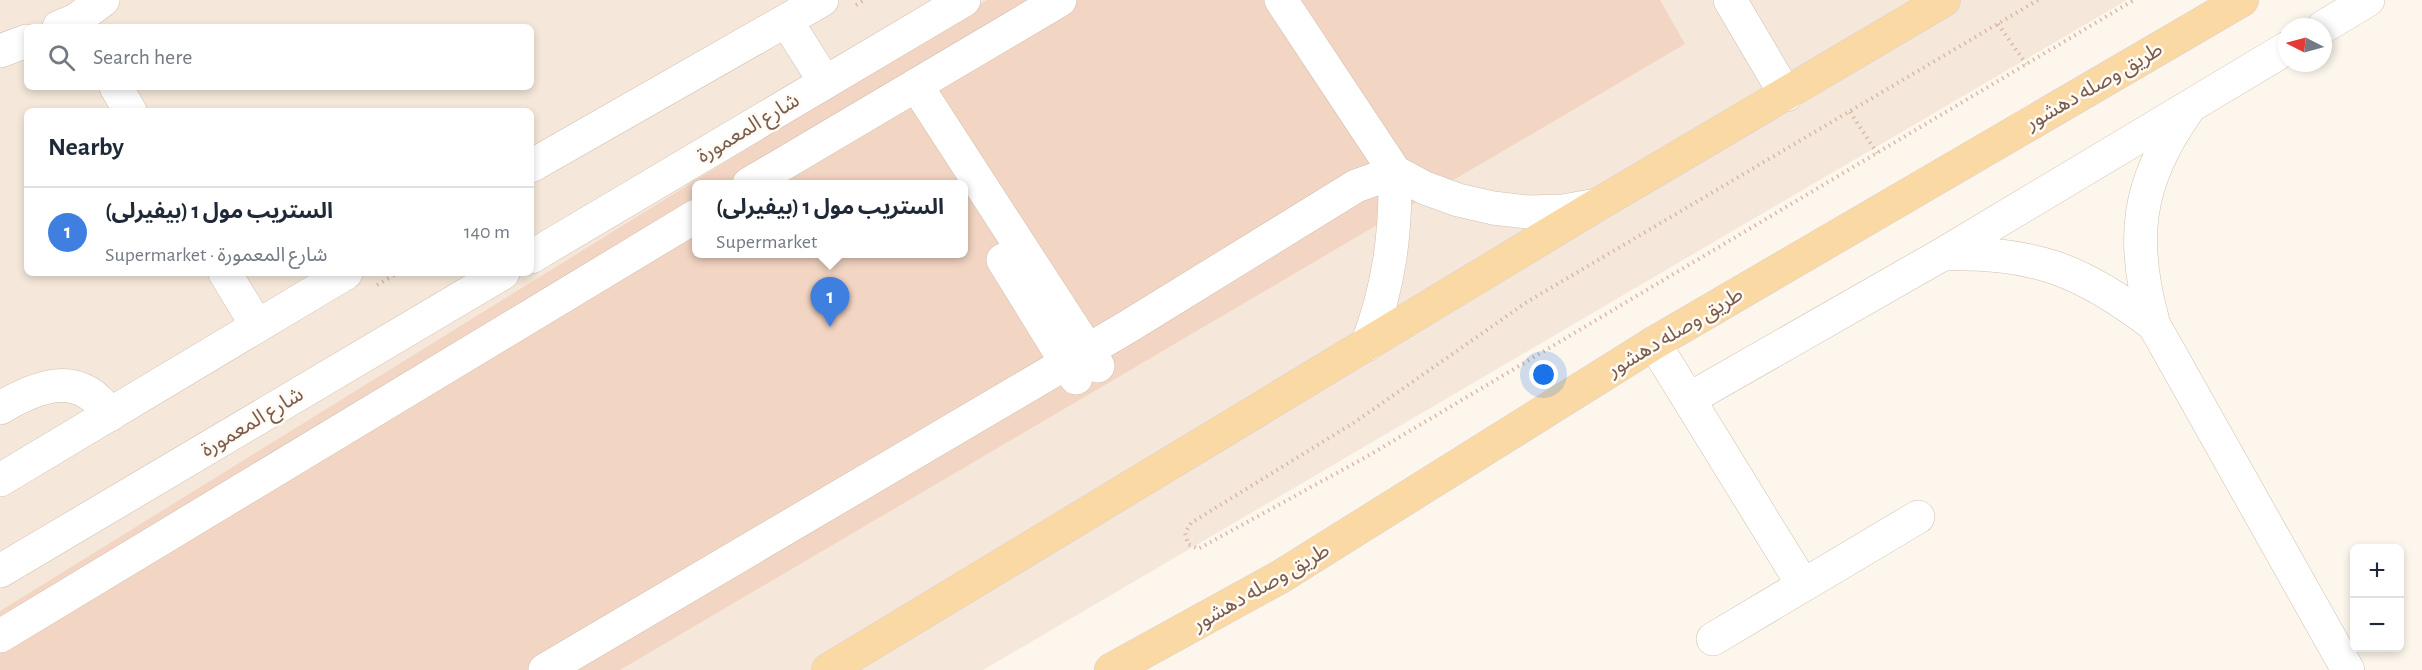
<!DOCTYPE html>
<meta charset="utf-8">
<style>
body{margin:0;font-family:"Alegreya Sans","Noto Sans Arabic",sans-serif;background:#f6f6f7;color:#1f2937}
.controls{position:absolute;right:18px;bottom:18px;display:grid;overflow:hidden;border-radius:9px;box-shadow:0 3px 9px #0003}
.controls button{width:54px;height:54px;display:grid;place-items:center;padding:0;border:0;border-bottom:2px solid #e0e1e3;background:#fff;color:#1f2937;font:30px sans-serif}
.compass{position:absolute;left:2278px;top:18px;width:54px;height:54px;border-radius:50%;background:#fff;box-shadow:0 3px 9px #0003;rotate:276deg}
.you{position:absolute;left:1544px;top:375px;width:21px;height:21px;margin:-15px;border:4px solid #fff;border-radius:50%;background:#1a73e8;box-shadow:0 0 0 9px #1a73e833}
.badge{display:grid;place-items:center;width:39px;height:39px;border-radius:50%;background:#0f766e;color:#fff;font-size:20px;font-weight:700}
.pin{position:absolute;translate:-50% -50px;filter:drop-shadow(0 2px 3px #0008)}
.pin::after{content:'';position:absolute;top:32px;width:21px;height:18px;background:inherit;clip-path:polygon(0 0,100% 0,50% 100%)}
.popup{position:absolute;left:692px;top:180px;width:276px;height:78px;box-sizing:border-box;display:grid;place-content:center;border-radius:9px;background:#fff;filter:drop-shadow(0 2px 4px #0005);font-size:20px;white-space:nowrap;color:#747a83}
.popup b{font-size:22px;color:#1f2937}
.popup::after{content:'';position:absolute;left:50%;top:100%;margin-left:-12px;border:12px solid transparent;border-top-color:#fff}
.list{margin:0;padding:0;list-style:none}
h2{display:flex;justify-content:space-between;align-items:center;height:78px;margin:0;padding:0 24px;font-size:26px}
h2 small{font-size:20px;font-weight:400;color:#747a83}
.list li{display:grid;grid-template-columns:39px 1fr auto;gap:18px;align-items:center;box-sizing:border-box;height:90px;padding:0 24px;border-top:2px solid #e0e1e3}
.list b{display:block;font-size:22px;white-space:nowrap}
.list p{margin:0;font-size:20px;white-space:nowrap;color:#747a83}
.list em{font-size:20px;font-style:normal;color:#747a83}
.icon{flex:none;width:33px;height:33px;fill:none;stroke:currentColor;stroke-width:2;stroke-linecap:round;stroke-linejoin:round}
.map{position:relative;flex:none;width:2422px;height:670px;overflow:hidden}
.search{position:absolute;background:#fff;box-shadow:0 3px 9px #0003;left:24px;top:24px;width:510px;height:66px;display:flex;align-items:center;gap:15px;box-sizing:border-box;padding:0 21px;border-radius:9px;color:#747a83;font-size:22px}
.panel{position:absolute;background:#fff;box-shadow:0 3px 9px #0003;left:24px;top:108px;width:510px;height:168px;border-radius:9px}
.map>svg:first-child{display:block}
.residential{fill:#f5e8da;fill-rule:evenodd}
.building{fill:#f3d5c3;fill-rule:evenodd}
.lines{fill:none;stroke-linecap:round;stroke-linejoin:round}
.minor-casing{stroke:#d1beb0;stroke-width:34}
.major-casing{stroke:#dad1cd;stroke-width:34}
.path{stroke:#d9b8a5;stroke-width:4;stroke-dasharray:1.5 4.5;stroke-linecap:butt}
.minor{stroke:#fff;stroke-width:33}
.major{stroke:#fbd9a5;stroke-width:33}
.labels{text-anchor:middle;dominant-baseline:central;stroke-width:5;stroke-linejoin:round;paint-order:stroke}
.street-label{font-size:21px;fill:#7a5c4d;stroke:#fffaf3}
</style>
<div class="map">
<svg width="2422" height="670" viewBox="0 0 2422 670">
<rect width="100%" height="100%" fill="#fdf6ec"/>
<path class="residential" d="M0 0H2127L983 670H0ZM27 27H531V87H27ZM27 111H531V273H27ZM696 184H964V254H696Z"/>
<path class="building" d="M987 0H1660L1685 44 620 670H0V611ZM696 184H964V254H696Z"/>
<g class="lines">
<defs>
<g id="minor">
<polyline points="1281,0 1395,172 1425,188 1458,200 1493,208 1528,212 1563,211 1597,205"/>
<polyline points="1730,0 1786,95"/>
<polyline points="787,22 825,82"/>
<polyline points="59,27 76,20 103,0"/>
<polyline points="2323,27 2368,0"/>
<polyline points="0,51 27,41"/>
<polyline points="916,85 1098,366"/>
<polyline points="116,87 130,111"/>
<path d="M2187 111C2136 183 2130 241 2154 325L2348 670"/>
<polyline points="531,166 822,0"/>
<polyline points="749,184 1060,0"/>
<path d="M1945 254C2035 252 2082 270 2154 325"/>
<polyline points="531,257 964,0"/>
<polyline points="1003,260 1076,378"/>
<polyline points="225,273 257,326"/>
<polyline points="1654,343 1803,585"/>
<path d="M1367 345C1389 286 1396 235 1395 172"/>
<polyline points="1689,399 1943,254 2287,48"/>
<path d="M0 408C39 385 80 369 110 415"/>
<polyline points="0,480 346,273"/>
<polyline points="0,571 503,273"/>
<polyline points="0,636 696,216"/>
<polyline points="1713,639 1918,517"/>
<polyline points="545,670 1129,326 1356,186 1395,172"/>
</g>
<g id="major">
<polyline points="828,670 1597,205 1944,0"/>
<polyline points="1111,670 1280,577 1654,343 2242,0"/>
</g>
</defs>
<use href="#minor" class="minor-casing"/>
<use href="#major" class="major-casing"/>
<g class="path">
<polyline points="2038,0 1527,302 1355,422 1191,523 1185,533 1188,544 1198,549 1366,457 2134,0"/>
<polyline points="856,5 864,0"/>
<polyline points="1998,24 2026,64"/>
<polyline points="1850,112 1877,153"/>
<polyline points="377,285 398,273"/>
</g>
<use href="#minor" class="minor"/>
<use href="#major" class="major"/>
</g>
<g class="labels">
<g class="street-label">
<text transform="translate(2094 86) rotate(-30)">طريق وصله دهشور</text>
<text transform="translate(748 128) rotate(-31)">شارع المعمورة</text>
<text transform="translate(1675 332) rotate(-31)">طريق وصله دهشور</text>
<text transform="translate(252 422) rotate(-31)">شارع المعمورة</text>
<text transform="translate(1261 587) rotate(-30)">طريق وصله دهشور</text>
</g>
</g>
</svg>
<div class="controls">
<button>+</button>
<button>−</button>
</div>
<svg class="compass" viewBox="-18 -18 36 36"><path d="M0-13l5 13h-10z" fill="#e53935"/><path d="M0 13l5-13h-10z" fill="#747a83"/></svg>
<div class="you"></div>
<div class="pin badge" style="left:830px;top:327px;background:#3f7fe0">1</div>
<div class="popup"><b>الستريب مول 1 (بيفيرلى)</b>Supermarket</div>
<div class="search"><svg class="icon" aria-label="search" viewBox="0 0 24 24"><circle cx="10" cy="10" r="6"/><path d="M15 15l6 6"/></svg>Search here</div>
<section class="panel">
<h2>Nearby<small></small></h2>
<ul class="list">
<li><span class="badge" style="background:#3f7fe0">1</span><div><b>الستريب مول 1 (بيفيرلى)</b><p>Supermarket · شارع المعمورة</p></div><em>140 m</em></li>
</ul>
</section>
</div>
